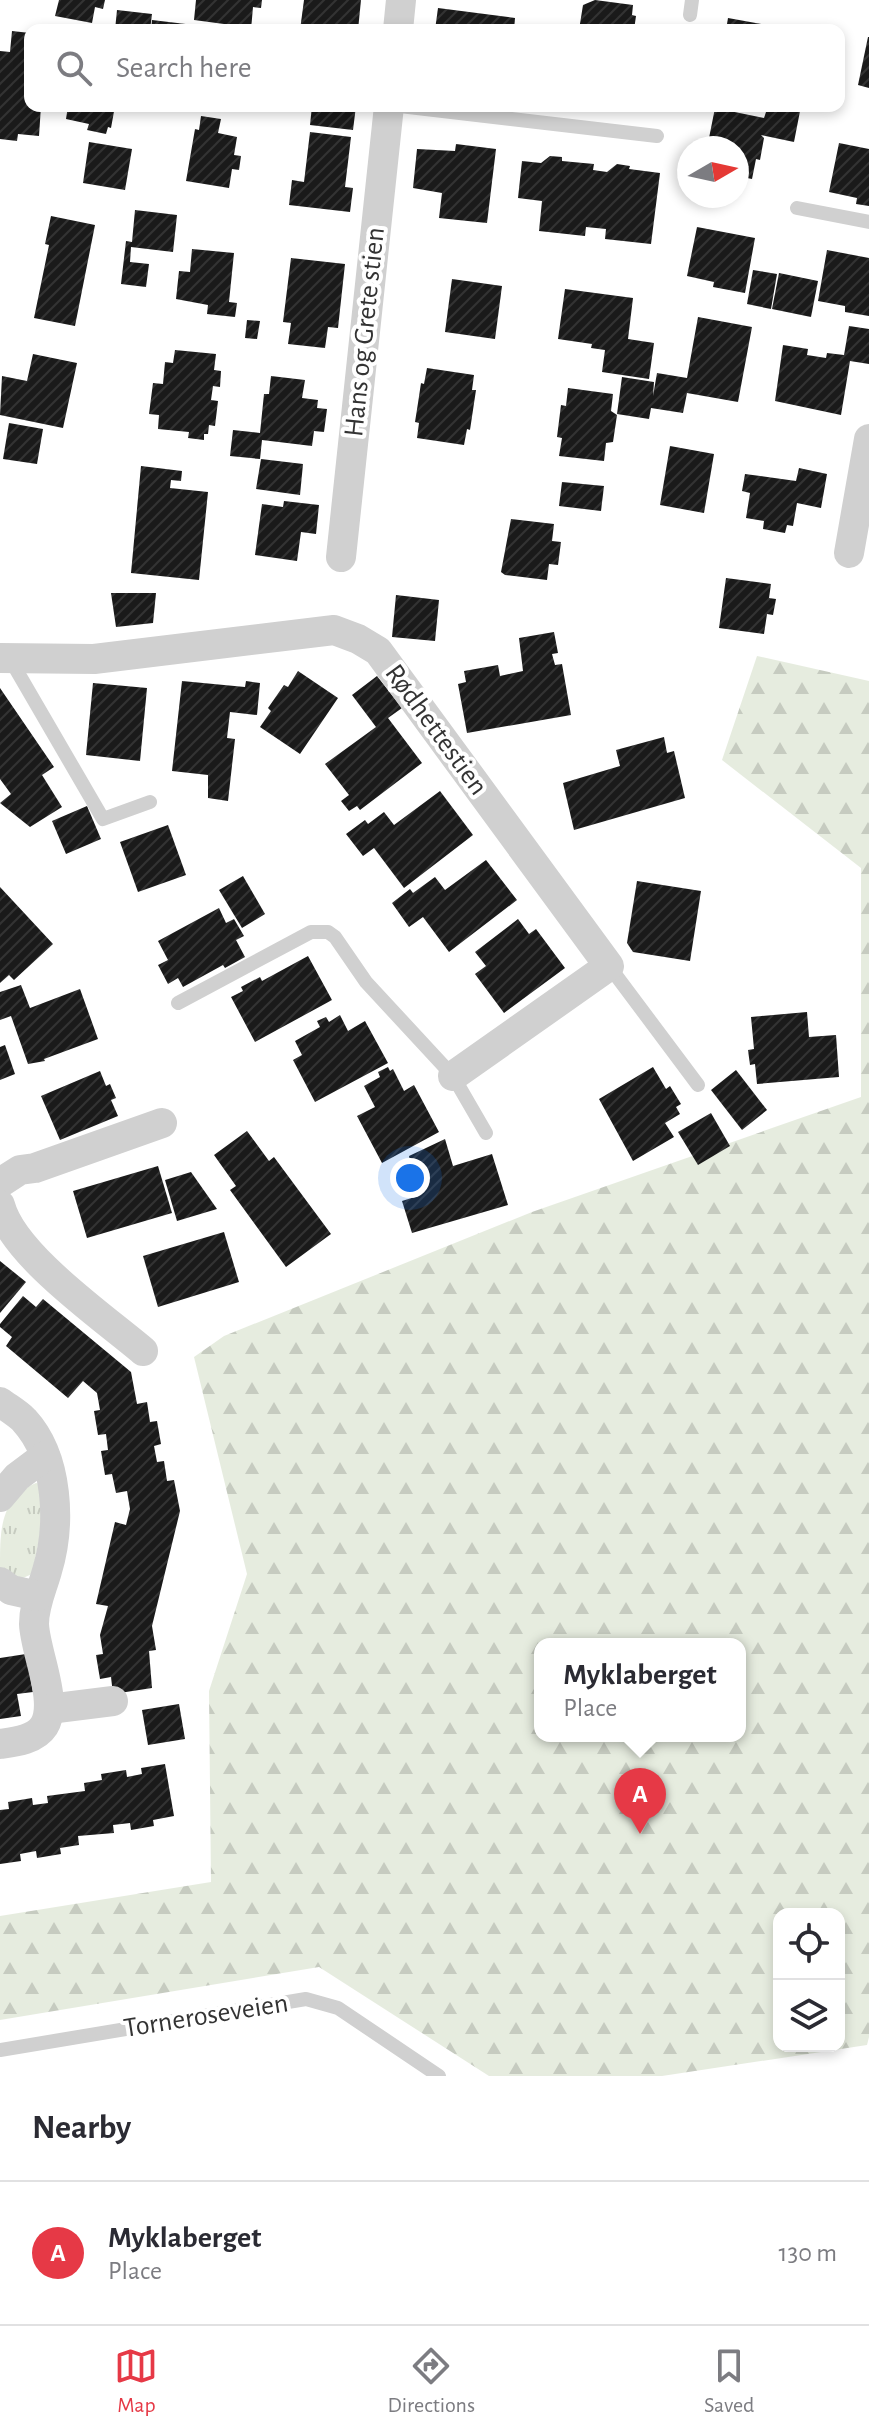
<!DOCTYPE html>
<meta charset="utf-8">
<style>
body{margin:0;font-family:"Alegreya Sans",sans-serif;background:#f2f2f3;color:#2b2b33}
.controls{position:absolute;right:24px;bottom:24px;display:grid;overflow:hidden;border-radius:16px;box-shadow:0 4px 12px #0003}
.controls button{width:72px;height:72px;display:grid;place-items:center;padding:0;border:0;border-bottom:2px solid #e1e1e2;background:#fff;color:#2b2b33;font:40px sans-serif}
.compass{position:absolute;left:677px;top:136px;width:72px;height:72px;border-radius:50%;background:#fff;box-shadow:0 4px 12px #0003;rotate:81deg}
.you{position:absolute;left:410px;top:1178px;width:28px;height:28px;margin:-20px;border:6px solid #fff;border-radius:50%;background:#1a73e8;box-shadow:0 0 0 12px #1a73e833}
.badge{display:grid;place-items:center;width:52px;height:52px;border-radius:50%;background:#e63946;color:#fff;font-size:26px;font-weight:700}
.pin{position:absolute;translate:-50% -66px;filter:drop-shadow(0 2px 4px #0008)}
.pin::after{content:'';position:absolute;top:42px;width:28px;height:24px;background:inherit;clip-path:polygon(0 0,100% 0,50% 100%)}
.popup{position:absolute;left:534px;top:1638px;width:212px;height:104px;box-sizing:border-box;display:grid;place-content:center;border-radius:16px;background:#fff;filter:drop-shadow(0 2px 6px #0005);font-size:26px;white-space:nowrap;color:#7c7c81}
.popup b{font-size:30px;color:#2b2b33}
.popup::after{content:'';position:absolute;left:50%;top:100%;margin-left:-16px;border:16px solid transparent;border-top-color:#fff}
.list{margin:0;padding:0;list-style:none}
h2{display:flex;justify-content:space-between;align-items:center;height:104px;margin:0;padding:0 32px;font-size:34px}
h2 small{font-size:26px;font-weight:400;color:#7c7c81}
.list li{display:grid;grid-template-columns:52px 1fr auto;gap:24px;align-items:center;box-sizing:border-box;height:144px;padding:0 32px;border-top:2px solid #e1e1e2}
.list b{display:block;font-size:30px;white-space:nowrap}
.list p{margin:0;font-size:26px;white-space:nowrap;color:#7c7c81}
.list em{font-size:26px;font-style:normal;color:#7c7c81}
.icon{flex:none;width:44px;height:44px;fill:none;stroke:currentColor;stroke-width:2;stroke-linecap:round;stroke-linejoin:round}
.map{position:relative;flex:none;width:869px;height:2076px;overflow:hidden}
.search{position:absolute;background:#fff;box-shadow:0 4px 12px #0003;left:24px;right:24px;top:24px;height:88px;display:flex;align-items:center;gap:20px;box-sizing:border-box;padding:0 28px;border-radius:16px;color:#7c7c81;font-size:30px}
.sheet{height:248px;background:#fff}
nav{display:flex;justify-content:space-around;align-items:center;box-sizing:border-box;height:112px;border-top:2px solid #e1e1e2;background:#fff;font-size:22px;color:#7c7c81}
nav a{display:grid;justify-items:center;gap:4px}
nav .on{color:#e63946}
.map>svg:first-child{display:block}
.grass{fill:url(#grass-tufts)}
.forest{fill:url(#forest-firs);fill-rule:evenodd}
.building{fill:url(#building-hatch)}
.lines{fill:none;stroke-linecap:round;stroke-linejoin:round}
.lane{stroke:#d0d0d0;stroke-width:14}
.street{stroke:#d0d0d0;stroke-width:30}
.labels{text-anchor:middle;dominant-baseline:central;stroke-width:8;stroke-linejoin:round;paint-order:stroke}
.street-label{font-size:28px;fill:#333;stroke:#fff}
</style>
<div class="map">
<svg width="869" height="2076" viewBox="0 0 869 2076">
<defs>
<pattern id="grass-tufts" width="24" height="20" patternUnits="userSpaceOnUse" patternTransform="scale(2)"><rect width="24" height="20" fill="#e6ecdf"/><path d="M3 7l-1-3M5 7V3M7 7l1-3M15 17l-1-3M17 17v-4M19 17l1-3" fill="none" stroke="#c6cbc0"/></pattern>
<pattern id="forest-firs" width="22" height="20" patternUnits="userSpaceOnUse" patternTransform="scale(2)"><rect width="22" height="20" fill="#e6ecdf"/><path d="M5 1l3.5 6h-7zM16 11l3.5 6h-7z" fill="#c6cbc0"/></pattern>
<pattern id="building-hatch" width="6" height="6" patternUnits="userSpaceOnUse" patternTransform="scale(2)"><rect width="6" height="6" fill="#1a1a1a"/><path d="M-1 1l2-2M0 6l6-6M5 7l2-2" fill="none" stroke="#333"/></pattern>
</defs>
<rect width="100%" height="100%" fill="#fff"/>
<path class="grass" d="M36 1483 41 1484 47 1502 32 1574 23 1578 5 1573 0 1567C0 1529 0 1499 36 1483Z"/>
<path class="forest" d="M757 656 869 681V2037L867 2045 662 2076H489L319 1967 0 2020V1916L211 1882 209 1691 247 1574 194 1357 224 1336 532 1212 861 1097V868L722 760ZM540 1644H740V1736H540ZM779 1914H839V2046H779Z"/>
<g class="building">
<polygon points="59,0 105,0 103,9 95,7 92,23 55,16"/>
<polygon points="196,0 262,0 261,8 253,7 251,30 223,30 224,24 194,20"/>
<polygon points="304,0 361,0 358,30 300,30"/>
<polygon points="595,0 633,5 632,15 636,16 634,30 579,30 583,5"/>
<polygon points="438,8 515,18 514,30 435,30"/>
<polygon points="117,10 152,14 150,30 115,30"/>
<polygon points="728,18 784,28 784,30 726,30"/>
<polygon points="152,20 194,25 194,30 151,30"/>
<polygon points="12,31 30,33 27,98 30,98 30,106 41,106 39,136 18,134 17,141 0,139 0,51 10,52"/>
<polygon points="868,37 869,37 869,88 858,85"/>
<polygon points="68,106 115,106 111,128 108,127 106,134 87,130 89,124 66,119"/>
<polygon points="312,106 356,106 353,130 310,125"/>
<polygon points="758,106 801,106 794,142 761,135 764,138 760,160 756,159 752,179 737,176 737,148 707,148 715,108 764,118 766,112 758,110"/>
<polygon points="201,116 221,119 218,133 237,137 234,155 241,156 239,170 232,169 229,188 186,181 195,129 199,130"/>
<polygon points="310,132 351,137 345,187 353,188 350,212 289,205 292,180 304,182"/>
<polygon points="89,142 132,149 125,190 83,183"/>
<polygon points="839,143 869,149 869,206 856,204 857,198 829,192"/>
<polygon points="456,144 496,149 487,223 439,218 442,193 413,188 417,149 455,151"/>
<polygon points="550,156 562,157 562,161 594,164 593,170 607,172 617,164 630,166 629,169 660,173 651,244 605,239 606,229 586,227 585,236 539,231 542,201 518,198 522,161 541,163"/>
<polygon points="135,210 177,215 173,252 131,247 130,262 149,264 146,287 121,284 126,241 132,242"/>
<polygon points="51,216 95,225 75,326 34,318 49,245 45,244"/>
<polygon points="697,227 755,238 745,293 713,287 714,282 687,276"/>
<polygon points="192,249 234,253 229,302 237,303 235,317 207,314 208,305 176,299 179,271 190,272"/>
<polygon points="827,250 869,258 869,316 845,312 845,306 818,301"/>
<polygon points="291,258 345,264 338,328 328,327 325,348 288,344 291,323 283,322"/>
<polygon points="753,270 777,274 771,309 747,304"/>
<polygon points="779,273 818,281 811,317 772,309"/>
<polygon points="452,279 502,286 495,339 445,332"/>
<polygon points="565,289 633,298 628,339 654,343 649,379 602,372 605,350 591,348 592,344 558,339"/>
<polygon points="698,317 752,327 738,402 687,393 683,413 651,408 649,419 617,414 622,377 654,382 653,396 657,373 687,378"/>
<polygon points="247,320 260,321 257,339 245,338"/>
<polygon points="849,326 869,329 869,364 850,361 841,415 775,401 783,345 808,349 807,355 826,358 827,353 844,355"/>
<polygon points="175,350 216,354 214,370 221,371 220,387 213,386 211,400 218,401 215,426 209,425 208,434 204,434 204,440 188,438 189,432 158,429 159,415 149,414 153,383 163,384 165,362 173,363"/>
<polygon points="33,354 77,363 63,428 0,415 2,376 27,381"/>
<polygon points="427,368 474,375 472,390 476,390 470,430 467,429 464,445 417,438 419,423 415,422 418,403 421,383 424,384"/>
<polygon points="271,376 305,380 302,398 318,400 317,408 327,409 324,432 314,431 312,446 262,440 260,459 230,456 233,430 260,433 264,394 269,394"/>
<polygon points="568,388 613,394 611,411 617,415 613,442 606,443 604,461 559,456 562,438 557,437 561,405 566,406"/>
<polygon points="9,423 43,429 37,464 3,459"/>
<polygon points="670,446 714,454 704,513 660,505"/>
<polygon points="261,459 303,464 300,495 256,489"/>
<polygon points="141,466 182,471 181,481 171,480 170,488 208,492 199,580 131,573"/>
<polygon points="799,468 827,474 821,508 797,503 793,526 787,525 785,533 763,529 764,521 746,518 750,493 742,491 745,474 796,481"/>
<polygon points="562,482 604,486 601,511 559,506"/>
<polygon points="284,501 319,505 316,534 301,532 297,561 255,555 262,504 283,507"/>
<polygon points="511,519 554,524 552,541 561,542 558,565 549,564 547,580 505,575 501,572"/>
<polygon points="726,578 771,584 769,598 776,599 773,615 767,614 764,634 719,628"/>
<polygon points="111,593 156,593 153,623 116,627"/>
<polygon points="396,595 439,600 435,641 392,637"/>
<polygon points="554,632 558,653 552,654 555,665 562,664 571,715 467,733 458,684 466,682 464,671 498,665 500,676 523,671 519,638"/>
<polygon points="298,671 338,698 300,754 260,727 271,711 268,708 284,685 288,687"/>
<polygon points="377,676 402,708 388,718 422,763 360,810 357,806 349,811 341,801 349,795 325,764 376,727 352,695"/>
<polygon points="182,681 245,687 246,681 260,683 257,715 230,712 227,738 235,739 228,801 208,798 208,775 172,771"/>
<polygon points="93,683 147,688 140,761 86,755"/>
<polygon points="0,688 54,767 42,775 62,807 30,827 0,803 11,794 0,779"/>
<polygon points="664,737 667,753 674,751 685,798 574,830 563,783 620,766 616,750"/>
<polygon points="440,791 473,835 404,888 374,848 363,856 346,834 365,820 368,824 384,812 394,825"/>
<polygon points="87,806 101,839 66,854 52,821"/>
<polygon points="168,825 186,875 138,892 120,842"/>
<polygon points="486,860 517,900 449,952 423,917 409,927 392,903 410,889 413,893 435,877 445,890"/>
<polygon points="243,876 265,914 242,928 219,890"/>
<polygon points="637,881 701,891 690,961 633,952 627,943"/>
<polygon points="0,887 53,944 14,980 9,975 0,983"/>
<polygon points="219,908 226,923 234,919 244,936 236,940 245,957 225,968 223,965 183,987 178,978 168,984 158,965 168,960 158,941"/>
<polygon points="518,919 529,934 536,929 565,968 504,1013 475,974 486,966 475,952"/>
<polygon points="308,956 332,1000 255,1042 231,997 243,991 241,987 260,977 262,981"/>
<polygon points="21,985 30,1008 80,989 98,1039 44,1059 45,1061 28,1064 11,1016 0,1020 0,992"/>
<polygon points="807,1012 809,1037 836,1035 839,1077 757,1084 755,1064 750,1065 748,1050 754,1049 751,1017"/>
<polygon points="340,1015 348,1031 365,1021 388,1063 315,1102 293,1060 302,1055 295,1041 320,1027 317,1021 326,1017 329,1022"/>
<polygon points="5,1045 15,1074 0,1080 0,1047"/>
<polygon points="388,1067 390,1071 393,1069 404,1091 414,1085 439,1132 382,1163 357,1116 375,1107 364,1086 380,1077 378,1072"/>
<polygon points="653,1067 666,1089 670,1086 681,1104 676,1107 680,1114 665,1123 674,1137 633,1161 599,1099"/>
<polygon points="736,1070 767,1110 742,1130 711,1090"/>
<polygon points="100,1071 106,1086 110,1084 116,1098 111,1100 118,1116 60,1140 41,1096"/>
<polygon points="711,1113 730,1146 698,1165 678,1132"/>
<polygon points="247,1131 269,1161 274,1157 331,1234 286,1267 230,1190 236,1186 214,1155"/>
<polygon points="445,1139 453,1166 492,1154 508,1205 412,1233 402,1201 418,1196 409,1156"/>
<polygon points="158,1166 172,1213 87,1238 73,1191"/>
<polygon points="191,1172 217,1209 177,1221 165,1180"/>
<polygon points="224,1232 239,1282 158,1307 143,1256"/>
<polygon points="0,1261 26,1282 0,1313"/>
<polygon points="23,1296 36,1307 43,1299 131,1372 137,1404 147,1402 150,1422 157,1421 161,1444 154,1446 157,1462 164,1461 167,1481 174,1480 180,1511 152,1626 156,1650 149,1651 152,1688 113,1694 111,1677 100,1679 96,1655 103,1654 100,1635 108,1606 96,1604 115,1522 126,1525 130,1509 127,1491 116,1493 112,1474 105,1475 101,1451 108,1450 106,1434 98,1435 94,1411 100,1410 97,1393 83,1381 68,1398 6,1346 12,1337 0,1327 0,1324"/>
<polygon points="26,1654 33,1692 17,1694 21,1716 0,1719 0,1658"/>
<polygon points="179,1704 185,1739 148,1745 142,1710"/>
<polygon points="165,1764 174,1816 153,1820 154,1826 131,1830 130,1823 113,1825 114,1833 78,1836 79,1845 60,1848 61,1854 37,1858 36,1851 20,1854 21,1861 0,1864 0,1810 9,1809 8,1802 32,1798 33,1805 48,1803 47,1796 85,1791 84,1783 102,1780 101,1774 126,1770 127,1777 142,1774 141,1768"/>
</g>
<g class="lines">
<g class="lane">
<polyline points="690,15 692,0"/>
<polyline points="400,106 657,136"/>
<polyline points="797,208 869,222"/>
<polyline points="10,659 103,819 150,802"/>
<polyline points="609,966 698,1085"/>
<polyline points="178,1003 311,932 328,932 335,937 366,982 453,1076 486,1133"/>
<polyline points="0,2050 306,1999 338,2008 439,2076"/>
</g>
<g class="street">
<polyline points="398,30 401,0"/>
<polyline points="849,553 869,439"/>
<polyline points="341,557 389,106"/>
<polyline points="0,658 94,659 334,630 358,639 378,651 609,966 453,1076"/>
<polyline points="0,1183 20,1170 35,1168 162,1123"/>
<path d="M0 1205C13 1255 103 1317 143 1351"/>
<path d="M0 1402C8 1408 17 1413 24 1420 59 1458 61 1525 47 1571 42 1589 34 1605 34 1624 35 1652 59 1702 44 1726 35 1740 14 1742 0 1744"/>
<polyline points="0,1497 17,1477 45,1456"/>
<polyline points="0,1582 11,1590 38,1596"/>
<polyline points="49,1709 113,1701"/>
</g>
</g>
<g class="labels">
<g class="street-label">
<text transform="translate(365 332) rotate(-84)">Hans og Grete stien</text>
<text transform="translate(436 730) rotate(54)">Rødhettestien</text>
<text transform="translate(206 2016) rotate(-9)">Torneroseveien</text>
</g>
</g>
</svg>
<div class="controls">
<button><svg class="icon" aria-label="locate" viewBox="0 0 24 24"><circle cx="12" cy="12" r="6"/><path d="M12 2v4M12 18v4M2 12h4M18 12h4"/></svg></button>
<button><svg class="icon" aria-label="layers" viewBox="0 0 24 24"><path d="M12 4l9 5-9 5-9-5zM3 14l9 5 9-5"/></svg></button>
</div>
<svg class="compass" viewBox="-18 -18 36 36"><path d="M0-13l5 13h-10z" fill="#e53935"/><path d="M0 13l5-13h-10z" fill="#7c7c81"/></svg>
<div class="you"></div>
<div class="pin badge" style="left:640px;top:1834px">A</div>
<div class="popup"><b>Myklaberget</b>Place</div>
<div class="search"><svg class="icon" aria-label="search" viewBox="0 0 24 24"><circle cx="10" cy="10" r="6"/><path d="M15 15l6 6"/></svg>Search here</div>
</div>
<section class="sheet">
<h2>Nearby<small></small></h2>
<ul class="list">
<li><span class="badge">A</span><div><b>Myklaberget</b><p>Place</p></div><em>130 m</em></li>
</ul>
</section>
<nav>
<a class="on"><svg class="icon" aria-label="map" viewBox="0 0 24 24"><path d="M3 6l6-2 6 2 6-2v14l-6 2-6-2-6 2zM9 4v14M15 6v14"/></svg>Map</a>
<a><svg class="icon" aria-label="directions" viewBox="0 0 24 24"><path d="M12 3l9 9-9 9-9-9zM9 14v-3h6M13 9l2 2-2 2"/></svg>Directions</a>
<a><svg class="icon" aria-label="saved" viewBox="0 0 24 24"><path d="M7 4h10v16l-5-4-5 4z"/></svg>Saved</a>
</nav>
